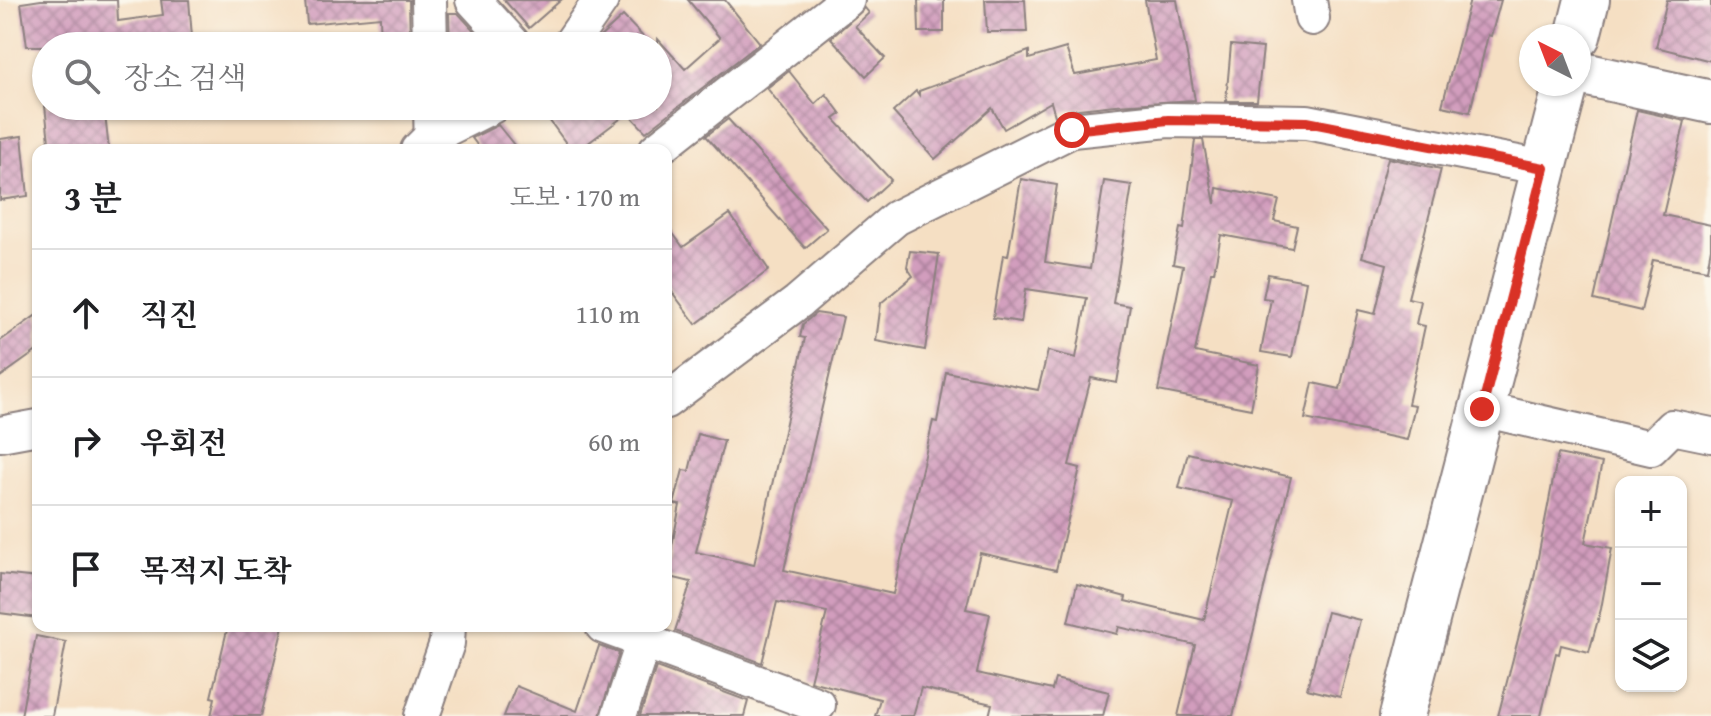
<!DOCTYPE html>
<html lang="ko">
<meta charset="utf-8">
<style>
body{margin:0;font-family:"Gentium Book Plus","Noto Serif KR",serif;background:#f6f6f6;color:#202124}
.controls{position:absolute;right:24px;bottom:24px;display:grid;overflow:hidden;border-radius:16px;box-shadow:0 2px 6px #0004}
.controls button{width:72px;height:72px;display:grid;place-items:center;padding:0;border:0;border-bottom:2px solid #e0e0e0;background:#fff;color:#202124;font:40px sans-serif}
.compass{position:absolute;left:1519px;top:24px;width:72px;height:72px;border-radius:50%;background:#fff;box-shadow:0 2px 6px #0004;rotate:318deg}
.stop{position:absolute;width:24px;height:24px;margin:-18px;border:6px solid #d93025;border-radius:50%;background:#fff}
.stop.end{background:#d93025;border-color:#fff;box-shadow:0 2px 8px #0008}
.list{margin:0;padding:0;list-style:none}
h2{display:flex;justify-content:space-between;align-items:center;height:104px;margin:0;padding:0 32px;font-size:34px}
h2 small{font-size:26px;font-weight:400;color:#757577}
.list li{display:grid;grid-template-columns:52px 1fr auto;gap:24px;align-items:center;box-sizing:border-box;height:128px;padding:0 32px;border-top:2px solid #e0e0e0}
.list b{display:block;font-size:30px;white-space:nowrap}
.list em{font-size:26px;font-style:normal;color:#757577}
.icon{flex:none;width:44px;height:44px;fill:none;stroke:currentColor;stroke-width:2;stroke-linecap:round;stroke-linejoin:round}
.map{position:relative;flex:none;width:1711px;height:716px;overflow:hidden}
.search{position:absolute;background:#fff;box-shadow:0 2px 6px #0004;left:32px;top:32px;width:640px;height:88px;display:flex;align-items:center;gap:20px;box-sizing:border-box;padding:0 28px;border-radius:44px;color:#757577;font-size:30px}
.panel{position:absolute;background:#fff;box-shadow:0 2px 6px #0004;left:32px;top:144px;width:640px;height:488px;border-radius:16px}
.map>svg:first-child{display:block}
.building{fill:url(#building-cross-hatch)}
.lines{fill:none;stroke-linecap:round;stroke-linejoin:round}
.minor-casing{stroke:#8c807f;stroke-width:38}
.tertiary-casing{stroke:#8c807f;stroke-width:46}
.primary-casing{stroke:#8c807f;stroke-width:48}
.minor{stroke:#fff;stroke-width:34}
.tertiary{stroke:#fff;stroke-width:42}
.primary{stroke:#fff;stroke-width:44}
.route{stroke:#d93025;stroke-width:10}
</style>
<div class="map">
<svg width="1711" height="716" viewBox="0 0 1711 716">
<defs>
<pattern id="building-cross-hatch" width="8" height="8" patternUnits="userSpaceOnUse" patternTransform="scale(2)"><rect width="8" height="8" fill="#d29dbd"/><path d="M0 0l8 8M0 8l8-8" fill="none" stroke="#aa809b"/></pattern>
</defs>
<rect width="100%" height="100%" fill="#fbf7ec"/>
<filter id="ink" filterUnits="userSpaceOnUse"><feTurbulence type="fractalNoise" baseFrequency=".0125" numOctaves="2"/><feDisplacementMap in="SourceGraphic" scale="16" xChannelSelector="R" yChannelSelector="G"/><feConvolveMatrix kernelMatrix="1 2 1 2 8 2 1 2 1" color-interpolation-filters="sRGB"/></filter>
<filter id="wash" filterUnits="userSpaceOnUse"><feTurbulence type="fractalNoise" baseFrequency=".006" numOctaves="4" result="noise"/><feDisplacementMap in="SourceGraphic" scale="32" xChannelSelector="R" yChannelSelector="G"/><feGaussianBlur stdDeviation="1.8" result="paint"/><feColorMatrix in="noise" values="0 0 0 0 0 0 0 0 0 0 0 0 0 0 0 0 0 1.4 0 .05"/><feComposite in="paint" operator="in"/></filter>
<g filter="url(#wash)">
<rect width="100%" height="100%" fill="#f5dfc3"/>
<g id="blocks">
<g class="building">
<polygon points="41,0 117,0 118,21 163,15 161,0 189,0 192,37 119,46 27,46 21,3"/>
<polygon points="305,0 409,0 410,46 381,46 380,17 307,24"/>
<polygon points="504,0 561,0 529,28"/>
<polygon points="688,0 725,0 760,43 646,132 628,113 579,150 571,150 539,106 658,106 658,39 685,69 720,38"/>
<polygon points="918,0 944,0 944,32 919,32"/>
<polygon points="985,0 1025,0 1027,32 987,32"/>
<polygon points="1145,0 1177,0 1195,100 1115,105 1070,110 1055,116 1051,102 1004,129 992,108 935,159 893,112 916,91 919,95 919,91 1029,51 1029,59 1066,48 1075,75 1156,60"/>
<polygon points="1470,0 1501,0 1491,36 1488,35 1470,112 1442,106"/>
<polygon points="1667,0 1711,0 1711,61 1656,47"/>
<polygon points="865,8 869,13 855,26 885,58 866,76 831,38"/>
<polygon points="449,13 458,13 479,36 478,46 450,46"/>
<polygon points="623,16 652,46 593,46 597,40"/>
<polygon points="1231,45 1263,48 1257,101 1226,101"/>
<polygon points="789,71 815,104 826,94 841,114 834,119 891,180 867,202 808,140 767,88"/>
<polygon points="45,106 104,106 109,150 50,150"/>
<polygon points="1637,110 1685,121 1663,215 1711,225 1711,248 1707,270 1653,260 1641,311 1594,300"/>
<polygon points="728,119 827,229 805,248 706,136"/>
<polygon points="498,125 518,150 481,150 472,138"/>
<polygon points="22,136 28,196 0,200 0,139"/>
<polygon points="1195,140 1203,140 1215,204 1217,188 1279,200 1274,221 1297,226 1292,248 1221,235 1214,272 1211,272 1195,352 1259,365 1251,409 1158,391 1183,266 1173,264 1180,228 1184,229"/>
<polygon points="1388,158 1441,169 1408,298 1421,301 1416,324 1425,326 1408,404 1415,405 1407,440 1305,419 1313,383 1340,389 1358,310 1375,314 1387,264 1362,257"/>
<polygon points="1021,179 1057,185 1045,262 1090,269 1104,181 1132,185 1113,303 1130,306 1117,383 1091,378 1069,465 1080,468 1056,570 980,553 966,609 990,614 977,673 1052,690 1055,679 1109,692 1103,716 989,716 992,704 921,688 913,716 875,716 880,699 810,681 827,612 777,602 762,663 675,631 691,582 666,576 680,505 674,504 683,470 689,471 698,434 724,441 696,552 754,565 805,338 800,337 803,324 816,313 843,317 784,570 893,594 933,421 937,422 946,372 1038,390 1048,351 1076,358 1087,298 1026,289 1021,322 993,318 1003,255 1008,256"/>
<polygon points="730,214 769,270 696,324 666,284 666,224 683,247"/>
<polygon points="910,251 939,254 925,350 876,341 881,303 913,276 907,267"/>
<polygon points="1268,274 1306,281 1292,357 1261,352 1271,299 1263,298"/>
<polygon points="38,314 38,350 0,377 0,341"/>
<polygon points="1188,453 1291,477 1233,716 1178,716 1195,645 1119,627 1117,634 1068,622 1077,584 1126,597 1125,601 1204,620 1233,501 1179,488"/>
<polygon points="1558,454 1602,463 1585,543 1612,548 1601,609 1589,652 1561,645 1559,654 1556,653 1541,716 1498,716 1534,578"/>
<polygon points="0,574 38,578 38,618 0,613"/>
<polygon points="1327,612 1360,620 1340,697 1307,689"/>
<polygon points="228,626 283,626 261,716 211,716 215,698 211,697"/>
<polygon points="36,636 66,642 52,716 21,716"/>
<polygon points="599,646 619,653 600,716 504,716 516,686 577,711"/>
<polygon points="656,667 748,701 744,716 640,716"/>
</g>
</g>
</g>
<g filter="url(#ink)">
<use href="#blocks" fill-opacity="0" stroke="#8c807f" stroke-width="2"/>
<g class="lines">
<defs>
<g id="minor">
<polyline points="429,0 430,46"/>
<polyline points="473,0 515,46"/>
<polyline points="1309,0 1312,18"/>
<polyline points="569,46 601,0"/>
<polyline points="431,106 432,150"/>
<polyline points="418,150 432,136 492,106"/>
<polyline points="656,150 847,0"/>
<polyline points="666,401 798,302 896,218 1072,130 1168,120 1307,122 1544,168"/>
<polyline points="1482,409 1651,448 1672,427 1711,435"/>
<polyline points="0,434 38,427"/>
<polyline points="603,626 818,705"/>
<polyline points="422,716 447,643 448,626"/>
<polyline points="619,716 643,643"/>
</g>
<polyline id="tertiary" points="1579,73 1711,102"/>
<g id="primary">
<polyline points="1578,36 1587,0"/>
<polyline points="1402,716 1566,84"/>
</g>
</defs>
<use href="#minor" class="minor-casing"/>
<use href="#tertiary" class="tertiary-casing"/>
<use href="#primary" class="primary-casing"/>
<use href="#minor" class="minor"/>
<use href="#tertiary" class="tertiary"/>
<use href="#primary" class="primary"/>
</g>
</g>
<g class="lines" filter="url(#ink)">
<polyline class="route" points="1072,130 1168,120 1307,122 1544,168 1482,409"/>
</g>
</svg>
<div class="controls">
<button>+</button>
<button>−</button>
<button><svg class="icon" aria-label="layers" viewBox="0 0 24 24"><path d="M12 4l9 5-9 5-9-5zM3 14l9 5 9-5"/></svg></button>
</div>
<svg class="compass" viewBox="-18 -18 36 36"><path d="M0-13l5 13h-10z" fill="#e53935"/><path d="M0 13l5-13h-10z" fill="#757577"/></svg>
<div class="stop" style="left:1072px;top:130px"></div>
<div class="stop end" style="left:1482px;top:409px"></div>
<div class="search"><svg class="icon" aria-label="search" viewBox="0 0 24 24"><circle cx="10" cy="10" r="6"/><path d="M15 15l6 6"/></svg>장소 검색</div>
<section class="panel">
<h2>3 분<small>도보 · 170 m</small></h2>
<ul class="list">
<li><svg class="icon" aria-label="ahead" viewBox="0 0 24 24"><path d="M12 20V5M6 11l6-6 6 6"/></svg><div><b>직진</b></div><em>110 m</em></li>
<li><svg class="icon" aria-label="right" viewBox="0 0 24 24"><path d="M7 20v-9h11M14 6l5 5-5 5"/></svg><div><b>우회전</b></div><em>60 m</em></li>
<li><svg class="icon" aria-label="arrive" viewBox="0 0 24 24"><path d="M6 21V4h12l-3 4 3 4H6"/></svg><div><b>목적지 도착</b></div></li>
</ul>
</section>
</div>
